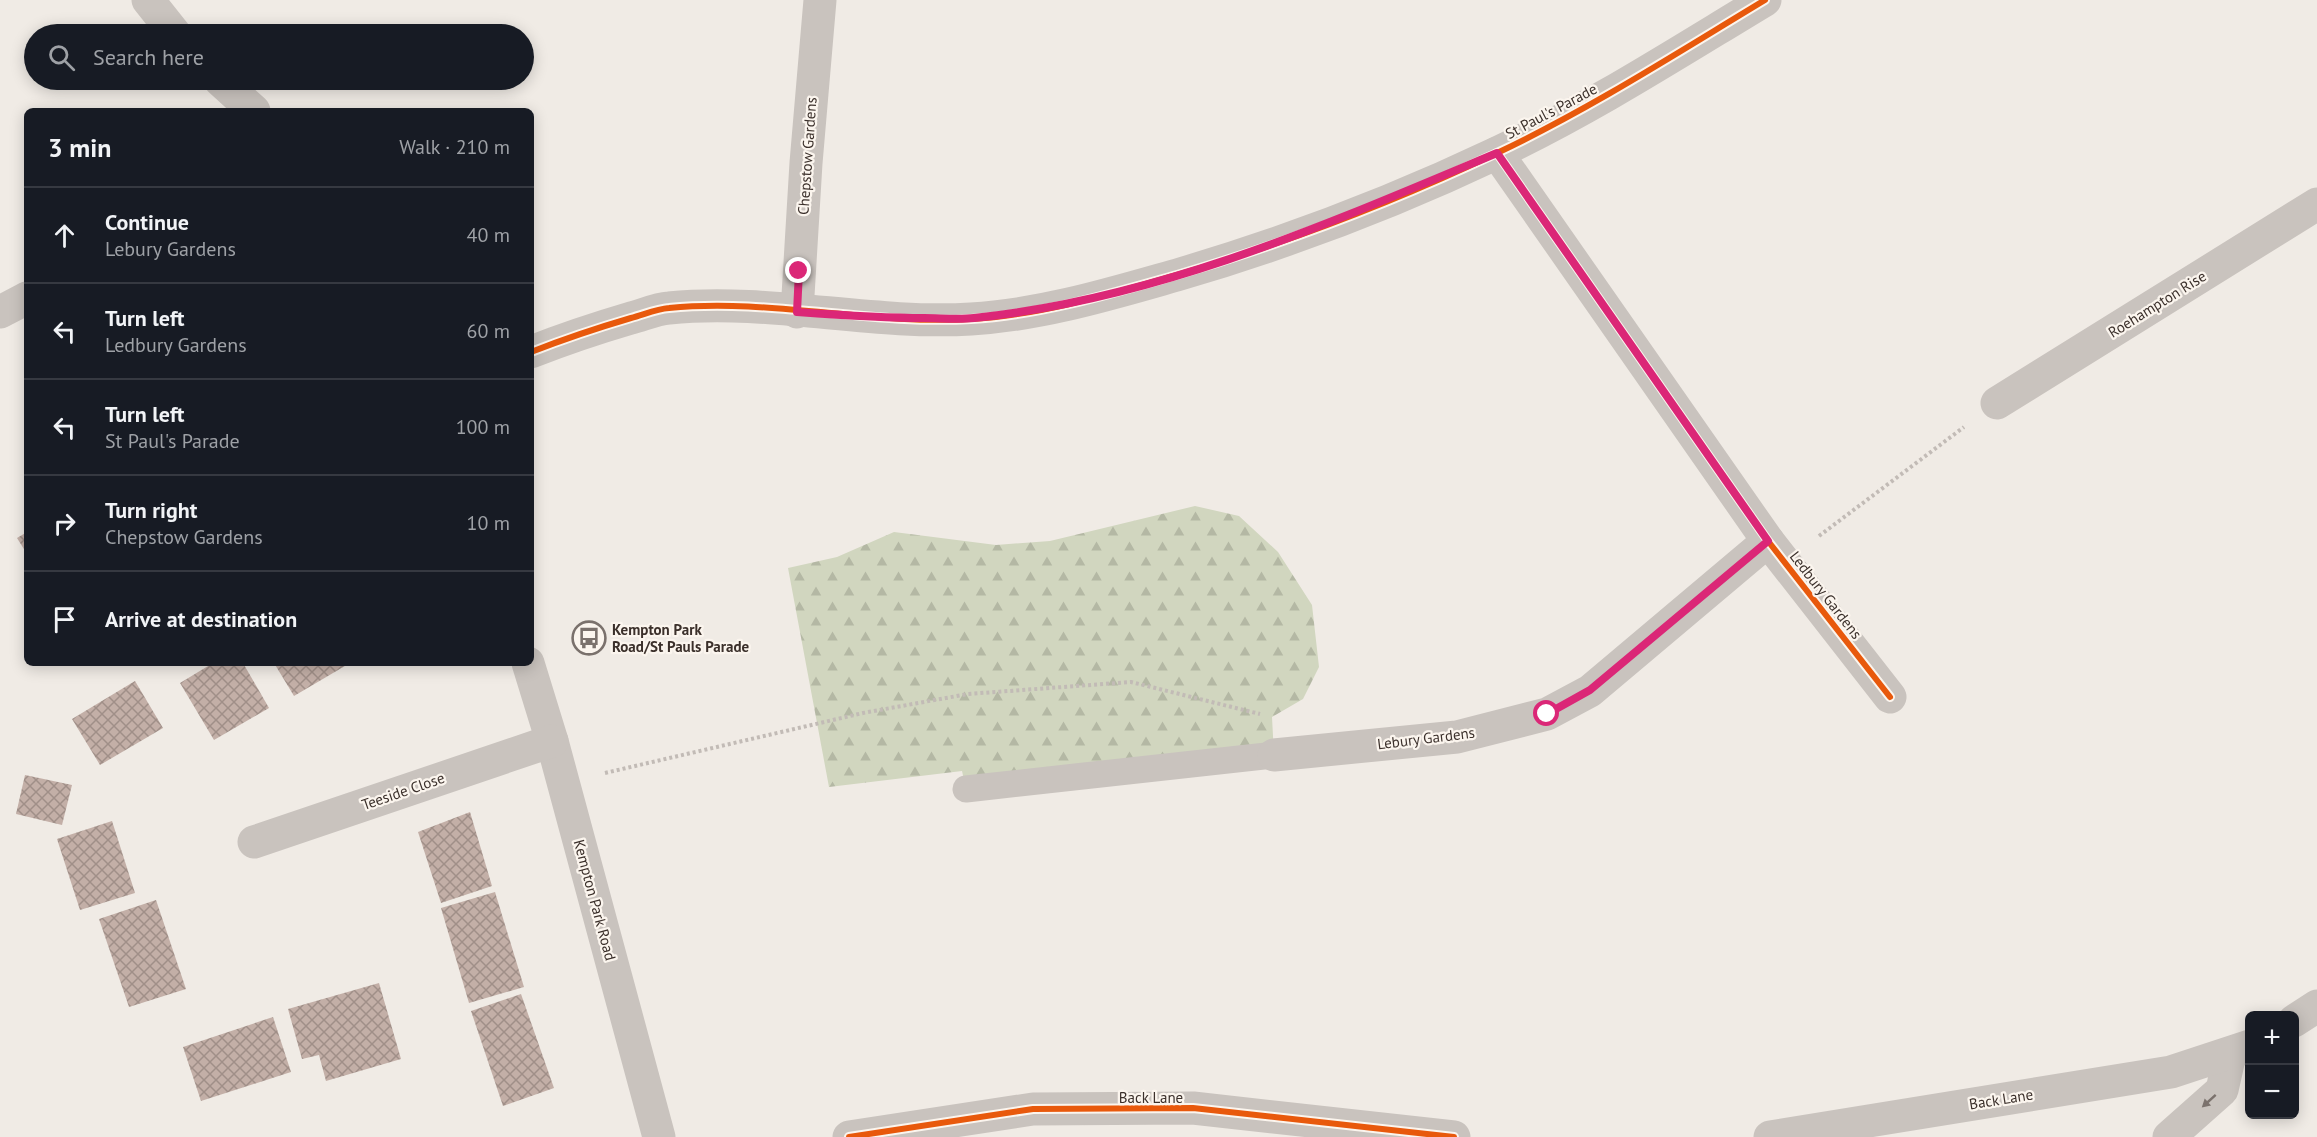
<!DOCTYPE html>
<meta charset="utf-8">
<style>
body{margin:0;font-family:"PT Sans",sans-serif;background:#20242c;color:#f1f3f6}
.controls{position:absolute;right:18px;bottom:18px;display:grid;overflow:hidden;border-radius:9px;box-shadow:0 3px 15px #0003}
.controls button{width:54px;height:54px;display:grid;place-items:center;padding:0;border:0;border-bottom:2px solid #363941;background:#171b24;color:#f1f3f6;font:30px sans-serif}
.stop{position:absolute;width:18px;height:18px;margin:-14px;border:4px solid #db2777;border-radius:50%;background:#fff}
.stop.end{background:#db2777;border-color:#fff;box-shadow:0 2px 6px #0008}
.list{margin:0;padding:0;list-style:none}
h2{display:flex;justify-content:space-between;align-items:center;height:78px;margin:0;padding:0 24px;font-size:26px}
h2 small{font-size:20px;font-weight:400;color:#9ea1a6}
.list li{display:grid;grid-template-columns:39px 1fr auto;gap:18px;align-items:center;box-sizing:border-box;height:96px;padding:0 24px;border-top:2px solid #363941}
.list b{display:block;font-size:22px;white-space:nowrap}
.list p{margin:0;font-size:20px;white-space:nowrap;color:#9ea1a6}
.list em{font-size:20px;font-style:normal;color:#9ea1a6}
.icon{flex:none;width:33px;height:33px;fill:none;stroke:currentColor;stroke-width:2;stroke-linecap:round;stroke-linejoin:round}
.map{position:relative;flex:none;width:2317px;height:1137px;overflow:hidden}
.search{position:absolute;background:#171b24;box-shadow:0 3px 15px #0003;left:24px;top:24px;width:510px;height:66px;display:flex;align-items:center;gap:15px;box-sizing:border-box;padding:0 21px;border-radius:33px;color:#9ea1a6;font-size:22px}
.panel{position:absolute;background:#171b24;box-shadow:0 3px 15px #0003;left:24px;top:108px;width:510px;height:558px;border-radius:9px}
.map>svg:first-child{display:block}
.forest{fill:url(#forest-firs)}
.building{fill:url(#building-cross-hatch)}
.lines{fill:none;stroke-linecap:round;stroke-linejoin:round}
.path{stroke:#c2bbb6;stroke-width:4;stroke-dasharray:3 3;stroke-linecap:butt}
.service{stroke:#c9c3be;stroke-width:27}
.minor{stroke:#c9c3be;stroke-width:33}
.tertiary{stroke:#c9c3be;stroke-width:33}
.cycleway-casing{stroke:#fbf5ee;stroke-width:10}
.cycleway{stroke:#e8590c;stroke-width:6}
.oneway{fill:#7b726d}
.route{stroke:#db2777;stroke-width:8}
.labels{text-anchor:middle;dominant-baseline:central;stroke-width:4.5;stroke-linejoin:round;paint-order:stroke}
.street-label{font-size:15px;fill:#3b302b;stroke:#fbf5ee}
.poi-label{font-size:15px;font-weight:bold;fill:#3b302b;stroke:#fbf5ee;text-anchor:start}
</style>
<div class="map">
<svg width="2317" height="1137" viewBox="0 0 2317 1137">
<defs>
<pattern id="forest-firs" width="22" height="20" patternUnits="userSpaceOnUse" patternTransform="scale(1.5)"><rect width="22" height="20" fill="#d1d6bf"/><path d="M5 1l3.5 6h-7zM16 11l3.5 6h-7z" fill="#b4b8a4"/></pattern>
<pattern id="building-cross-hatch" width="8" height="8" patternUnits="userSpaceOnUse" patternTransform="scale(1.5)"><rect width="8" height="8" fill="#c3afa7"/><path d="M0 0l8 8M0 8l8-8" fill="none" stroke="#a08f88"/></pattern>
</defs>
<rect width="100%" height="100%" fill="#f0ebe5"/>
<polygon class="forest" points="1195,506 1239,516 1278,552 1312,605 1319,667 1303,699 1272,717 1274,755 966,789 962,771 829,787 788,568 837,557 894,532 996,545 1050,541"/>
<g class="building">
<polygon points="27,532 27,554 17,538"/>
<polygon points="213,663 243,663 269,708 214,740 180,683"/>
<polygon points="274,663 350,663 294,696"/>
<polygon points="135,681 163,728 100,765 72,719"/>
<polygon points="25,775 72,785 62,825 16,814"/>
<polygon points="470,812 492,886 441,903 418,832"/>
<polygon points="112,821 135,893 80,910 57,839"/>
<polygon points="495,892 524,987 469,1003 441,908"/>
<polygon points="156,900 186,989 129,1007 99,919"/>
<polygon points="379,983 401,1059 326,1081 319,1055 302,1059 288,1009"/>
<polygon points="521,994 554,1088 503,1106 471,1011"/>
<polygon points="273,1017 291,1072 201,1101 183,1047"/>
</g>
<g class="lines">
<g class="path">
<polyline points="1819,536 1964,427"/>
<polyline points="605,773 863,713 968,694 1131,682 1260,714"/>
</g>
<polyline class="service" points="966,789 1274,755"/>
<g class="minor">
<polyline points="148,0 175,34"/>
<polyline points="220,80 254,111"/>
<polyline points="1497,153 1768,541 1890,697"/>
<polyline points="0,312 27,298"/>
<polyline points="797,312 806,163 820,0"/>
<path d="M531 352C564 339 597 328 631 318 643 315 656 309 669 308 769 298 870 325 971 319 1041 315 1110 294 1177 275 1286 243 1394 202 1497 153 1590 109 1677 53 1765 0"/>
<polyline points="1997,403 2317,204"/>
<polyline points="528,663 552,741 659,1137"/>
<polyline points="1274,755 1457,737 1547,714 1590,691 1768,541"/>
<polyline points="254,842 552,741"/>
<polyline points="2169,1137 2222,1090 2230,1054"/>
</g>
<g class="tertiary">
<polyline points="2294,1021 2317,1006"/>
<polyline points="849,1137 1033,1109 1193,1108 1454,1137"/>
<polyline points="1770,1137 2171,1072 2250,1046"/>
</g>
<defs>
<g id="cycleway">
<polyline points="1497,153 1768,541 1890,697"/>
<path d="M531 352C564 339 597 328 631 318 643 315 656 309 669 308 769 298 870 325 971 319 1041 315 1110 294 1177 275 1286 243 1394 202 1497 153 1590 109 1677 53 1765 0"/>
<polyline points="849,1137 1033,1109 1193,1108 1454,1137"/>
</g>
</defs>
<use href="#cycleway" class="cycleway-casing"/>
<use href="#cycleway" class="cycleway"/>
</g>
<defs><path id="oneway-solid" d="M-6-.8H1V-3.2L6.5 0L1 3.2V.8H-6Z" transform="scale(1.5)"/></defs>
<use class="oneway" href="#oneway-solid" transform="translate(2209 1101) rotate(138)"/>
<g class="lines">
<path class="route" d="M799 271 797 312C839 315 881 318 924 318 940 318 958 320 974 318 1158 299 1328 224 1497 153L1768 541 1590 690 1547 714"/>
</g>
<defs>
<symbol id="bus-ring" viewBox="-11 -11 22 22"><circle r="9.5" fill="#fbf5ee" stroke="#7a716c" stroke-width="1.5"/><path d="M-5-6H5V4H4V6H2V4H-2V6H-4V4H-5ZM-3.5-4V0h7V-4ZM-3.5 1.2v1.5H-2V1.2ZM2 1.2v1.5H3.5V1.2Z" fill="#7a716c"/></symbol>
</defs>
<g fill-rule="evenodd">
<use href="#bus-ring" x="570" y="619" width="38" height="38"/>
</g>
<g class="labels">
<g class="street-label">
<text transform="translate(1551 111) rotate(-28)">St Paul's Parade</text>
<text transform="translate(807 156) rotate(-86)">Chepstow Gardens</text>
<text transform="translate(2157 304) rotate(-32)">Roehampton Rise</text>
<text transform="translate(1826 595) rotate(52)">Ledbury Gardens</text>
<text transform="translate(1426 738) rotate(-7)">Lebury Gardens</text>
<text transform="translate(403 791) rotate(-19)">Teeside Close</text>
<text transform="translate(595 900) rotate(75)">Kempton Park Road</text>
<text x="1151" y="1097">Back Lane</text>
<text transform="translate(2001 1099) rotate(-9)">Back Lane</text>
</g>
<g class="poi-label">
<text x="612" y="629">Kempton Park<tspan x="612" dy="17">Road/St Pauls Parade</tspan></text>
</g>
</g>
</svg>
<div class="controls">
<button>+</button>
<button>−</button>
</div>
<div class="stop" style="left:1547px;top:714px"></div>
<div class="stop end" style="left:799px;top:271px"></div>
<div class="search"><svg class="icon" aria-label="search" viewBox="0 0 24 24"><circle cx="10" cy="10" r="6"/><path d="M15 15l6 6"/></svg>Search here</div>
<section class="panel">
<h2>3 min<small>Walk · 210 m</small></h2>
<ul class="list">
<li><svg class="icon" aria-label="ahead" viewBox="0 0 24 24"><path d="M12 20V5M6 11l6-6 6 6"/></svg><div><b>Continue</b><p>Lebury Gardens</p></div><em>40 m</em></li>
<li><svg class="icon" aria-label="left" viewBox="0 0 24 24"><path d="M17 20v-9H6M10 6l-5 5 5 5"/></svg><div><b>Turn left</b><p>Ledbury Gardens</p></div><em>60 m</em></li>
<li><svg class="icon" aria-label="left" viewBox="0 0 24 24"><path d="M17 20v-9H6M10 6l-5 5 5 5"/></svg><div><b>Turn left</b><p>St Paul's Parade</p></div><em>100 m</em></li>
<li><svg class="icon" aria-label="right" viewBox="0 0 24 24"><path d="M7 20v-9h11M14 6l5 5-5 5"/></svg><div><b>Turn right</b><p>Chepstow Gardens</p></div><em>10 m</em></li>
<li><svg class="icon" aria-label="arrive" viewBox="0 0 24 24"><path d="M6 21V4h12l-3 4 3 4H6"/></svg><div><b>Arrive at destination</b></div></li>
</ul>
</section>
</div>
